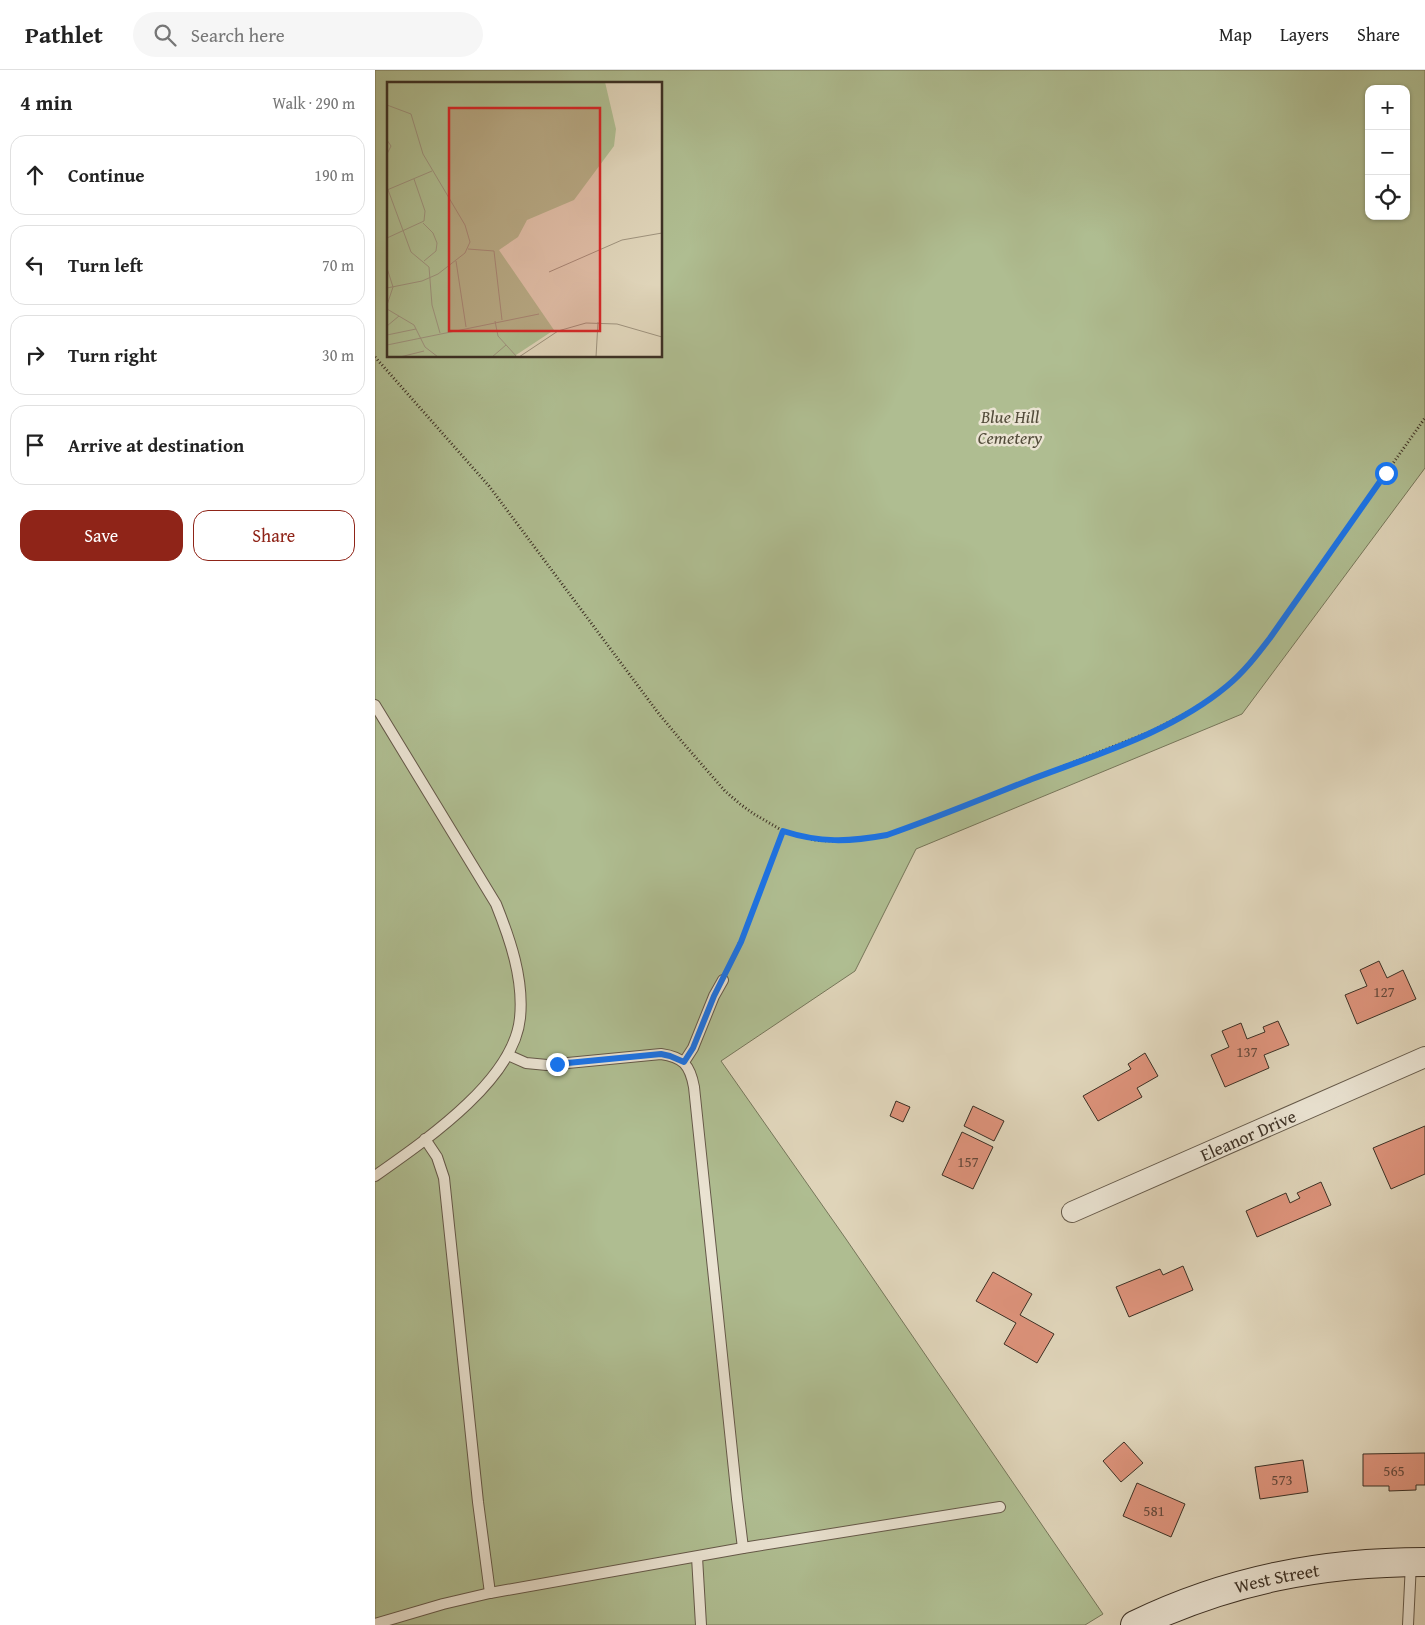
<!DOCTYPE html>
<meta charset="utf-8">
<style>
body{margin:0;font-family:"Gentium Book Plus",serif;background:#f6f6f6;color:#222}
.controls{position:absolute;right:15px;top:15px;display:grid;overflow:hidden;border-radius:10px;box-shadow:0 1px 4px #0004}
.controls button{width:45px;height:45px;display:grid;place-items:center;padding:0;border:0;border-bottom:1px solid #e0e0e0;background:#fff;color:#222;font:25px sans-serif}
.stop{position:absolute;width:15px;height:15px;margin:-11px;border:4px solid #1a73e8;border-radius:50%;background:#fff}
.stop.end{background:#1a73e8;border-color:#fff;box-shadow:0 1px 5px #0008}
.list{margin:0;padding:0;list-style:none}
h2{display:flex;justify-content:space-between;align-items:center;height:65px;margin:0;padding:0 20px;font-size:21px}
h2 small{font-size:16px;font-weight:400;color:#767676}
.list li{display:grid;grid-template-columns:32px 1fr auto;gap:15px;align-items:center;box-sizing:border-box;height:80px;margin:0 10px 10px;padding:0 10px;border:1px solid #e0e0e0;border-radius:15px}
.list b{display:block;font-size:19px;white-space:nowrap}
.list em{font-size:16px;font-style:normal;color:#767676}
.actions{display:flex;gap:10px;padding:15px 20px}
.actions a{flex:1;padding:11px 0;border:1px solid #8f2418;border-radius:15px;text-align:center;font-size:18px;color:#8f2418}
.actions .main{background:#8f2418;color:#fff}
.icon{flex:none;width:28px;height:28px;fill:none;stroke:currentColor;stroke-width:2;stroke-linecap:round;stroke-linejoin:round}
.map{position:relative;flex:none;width:1050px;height:1555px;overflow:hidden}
header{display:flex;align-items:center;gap:30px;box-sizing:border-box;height:70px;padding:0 25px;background:#fff;border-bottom:1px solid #e0e0e0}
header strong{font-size:24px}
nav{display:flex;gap:28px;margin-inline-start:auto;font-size:18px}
.search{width:350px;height:45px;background:#f6f6f6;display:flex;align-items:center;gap:12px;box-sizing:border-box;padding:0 18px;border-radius:28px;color:#767676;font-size:19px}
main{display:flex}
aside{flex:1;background:#fff}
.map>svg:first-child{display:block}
.green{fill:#afbd91;stroke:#76765a;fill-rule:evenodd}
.building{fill:#dc927a;stroke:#3c3024}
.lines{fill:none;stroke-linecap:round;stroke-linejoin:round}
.service-casing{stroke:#655949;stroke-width:12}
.minor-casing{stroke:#655949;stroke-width:22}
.secondary-casing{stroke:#3c3024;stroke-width:30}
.path{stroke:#3c3024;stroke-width:3;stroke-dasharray:1 2.5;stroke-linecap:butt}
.service{stroke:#eae3d2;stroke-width:10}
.minor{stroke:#eae3d2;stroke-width:20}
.secondary{stroke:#eae3d2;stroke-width:28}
.route{stroke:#1a73e8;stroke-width:6}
.labels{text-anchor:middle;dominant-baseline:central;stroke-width:5;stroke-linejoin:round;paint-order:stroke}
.number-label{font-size:15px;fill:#64483a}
.park-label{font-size:18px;font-style:italic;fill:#534c3a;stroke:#eae3d2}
.street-label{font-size:18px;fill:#3c3024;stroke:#eae3d2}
.inset-road{fill:none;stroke:#9e927d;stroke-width:1}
.view{fill:#d62828;fill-opacity:0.15;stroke:#d62828;stroke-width:2.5}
.inset-edge{fill:none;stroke:#3c3024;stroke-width:2.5}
</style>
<header>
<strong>Pathlet</strong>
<div class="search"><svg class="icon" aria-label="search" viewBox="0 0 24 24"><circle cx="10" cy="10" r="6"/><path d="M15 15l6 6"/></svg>Search here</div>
<nav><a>Map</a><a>Layers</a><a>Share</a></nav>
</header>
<main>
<aside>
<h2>4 min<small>Walk · 290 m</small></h2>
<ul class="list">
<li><svg class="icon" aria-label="ahead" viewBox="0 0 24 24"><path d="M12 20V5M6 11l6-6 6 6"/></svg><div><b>Continue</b></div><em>190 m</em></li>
<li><svg class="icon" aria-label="left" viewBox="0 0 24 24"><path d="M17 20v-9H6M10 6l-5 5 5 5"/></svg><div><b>Turn left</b></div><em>70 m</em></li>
<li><svg class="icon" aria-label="right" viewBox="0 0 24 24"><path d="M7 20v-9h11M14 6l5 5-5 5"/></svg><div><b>Turn right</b></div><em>30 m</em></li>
<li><svg class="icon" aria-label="arrive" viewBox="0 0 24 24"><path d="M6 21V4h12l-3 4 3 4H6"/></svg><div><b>Arrive at destination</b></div></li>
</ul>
<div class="actions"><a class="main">Save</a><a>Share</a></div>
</aside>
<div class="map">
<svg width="1050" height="1555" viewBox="0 0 1050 1555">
<rect width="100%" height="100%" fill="#dfd4b9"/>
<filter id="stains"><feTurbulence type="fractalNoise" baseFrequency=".004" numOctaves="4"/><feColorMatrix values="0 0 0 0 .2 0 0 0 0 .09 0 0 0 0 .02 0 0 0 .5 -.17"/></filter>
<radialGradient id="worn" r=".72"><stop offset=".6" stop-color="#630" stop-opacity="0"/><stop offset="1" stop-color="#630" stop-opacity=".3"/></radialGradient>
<path class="green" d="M0 0H1050V398L867 644 541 779 480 901 346 991 471 1169 728 1544 710 1555H0ZM14 14H286V286H14ZM994 19H1031V146H994Z"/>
<g class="building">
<polygon points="1004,891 1012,908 1028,900 1041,929 982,954 970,925 992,916 985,900"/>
<polygon points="903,951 914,975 889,985 894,998 850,1017 836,985 854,977 847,961 866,953 872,969 890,962 888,957"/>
<polygon points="770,983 783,1006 762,1018 767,1027 723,1051 708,1026 756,999 753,994"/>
<polygon points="521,1031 535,1037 528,1052 515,1046"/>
<polygon points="598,1036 629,1051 619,1071 589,1056"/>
<polygon points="1050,1056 1050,1104 1016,1119 998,1078"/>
<polygon points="587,1062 618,1077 598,1119 567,1105"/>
<polygon points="946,1112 956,1135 882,1167 871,1141 911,1123 915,1133 925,1128 922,1123"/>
<polygon points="808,1196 818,1220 754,1247 741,1217 785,1199 788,1205"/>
<polygon points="618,1202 657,1224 645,1245 679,1264 662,1293 629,1274 641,1253 601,1231"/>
<polygon points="749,1372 768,1393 746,1412 728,1391"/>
<polygon points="1050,1383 1050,1415 1041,1415 1041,1420 1014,1421 1014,1416 988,1416 988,1384"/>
<polygon points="928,1390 933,1422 885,1429 880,1397"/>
<polygon points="762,1413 810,1434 796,1467 748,1446"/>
</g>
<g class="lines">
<defs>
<g id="service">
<path d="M0 635 121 834C135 869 149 909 145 948 139 1011 48 1072 0 1106"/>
<path d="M133 985 151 993 172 995 286 984C308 987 315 995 319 1017L362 1429 368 1478"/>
<polyline points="309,992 318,978 339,926 348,910"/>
<polyline points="50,1069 62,1087 69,1108 103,1432 115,1523"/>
<polyline points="322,1487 326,1555"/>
<polyline points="0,1554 68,1534 115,1523 368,1478 625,1437"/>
<polyline points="1033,1555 1036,1493"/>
</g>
<g id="minor">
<path id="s1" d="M697 1142 1050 987"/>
</g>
<g id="secondary">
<path id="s2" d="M760 1555C853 1510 947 1492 1050 1492"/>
</g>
</defs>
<use href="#service" class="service-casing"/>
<use href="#minor" class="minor-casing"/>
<use href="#secondary" class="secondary-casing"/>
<g class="path">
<polyline points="0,287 114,416 284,644 309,674 350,721 365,734 379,744 408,761 439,770 456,771 493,769 533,758 777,661 815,641 852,617 882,586 1050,348"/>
<polyline points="354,896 378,842 408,761"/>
</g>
<use href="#service" class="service"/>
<use href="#minor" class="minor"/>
<use href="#secondary" class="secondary"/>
</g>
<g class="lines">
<path class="route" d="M182 994 286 984 295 986 309 992 318 978 339 926 366 872 408 761C445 773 474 772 512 765 561 748 609 728 657 709 723 684 797 662 852 616 869 602 882 585 895 568L1011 403"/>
</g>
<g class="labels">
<g class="number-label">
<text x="1009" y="921">127</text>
<text x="872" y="981">137</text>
<text x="593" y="1091">157</text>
<text x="1019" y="1400">565</text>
<text x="907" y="1409">573</text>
<text x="779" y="1440">581</text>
</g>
<g class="park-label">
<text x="635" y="346">Blue Hill<tspan x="635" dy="21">Cemetery</tspan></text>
</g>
<g class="street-label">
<text stroke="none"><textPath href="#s1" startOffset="192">Eleanor Drive</textPath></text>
<text stroke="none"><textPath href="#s2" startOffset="150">West Street</textPath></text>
</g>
</g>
<g transform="translate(12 12)">
<rect width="275" height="275" fill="#dfd4b9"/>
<path d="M218 0 229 47 227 64 187 118 140 138 131 155 112 168 167 248 126 275H0V1Z" fill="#afbd91"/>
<path class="inset-road" d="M0 23 24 32 36 72 78 143 83 160 78 171 51 192 35 199 0 206M0 58 4 64 0 72M0 105 24 170 42 185 45 223 53 251M0 108 45 89M36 141 46 151 50 161 49 169 37 179M0 156 37 139 38 129 27 97M81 167 107 169 115 238M69 179 79 245M0 186 6 205 0 223M162 190 235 158 275 151M0 227 27 243 38 265 51 275M108 239 111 254 130 275M0 244 12 234M0 253 29 247M0 263 152 232M13 275 37 269M105 275 119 263M132 275 171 249 199 241 230 242 275 255M209 275 211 240"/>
<path class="view" d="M62 26H213V249H62Z"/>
<rect width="275" height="275" class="inset-edge"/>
</g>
<rect width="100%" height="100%" filter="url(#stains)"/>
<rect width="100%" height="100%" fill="url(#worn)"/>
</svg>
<div class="controls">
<button>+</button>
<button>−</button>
<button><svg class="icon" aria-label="locate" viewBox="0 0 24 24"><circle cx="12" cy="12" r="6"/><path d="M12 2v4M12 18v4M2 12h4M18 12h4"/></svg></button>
</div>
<div class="stop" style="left:1011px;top:403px"></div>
<div class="stop end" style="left:182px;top:994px"></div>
</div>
</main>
